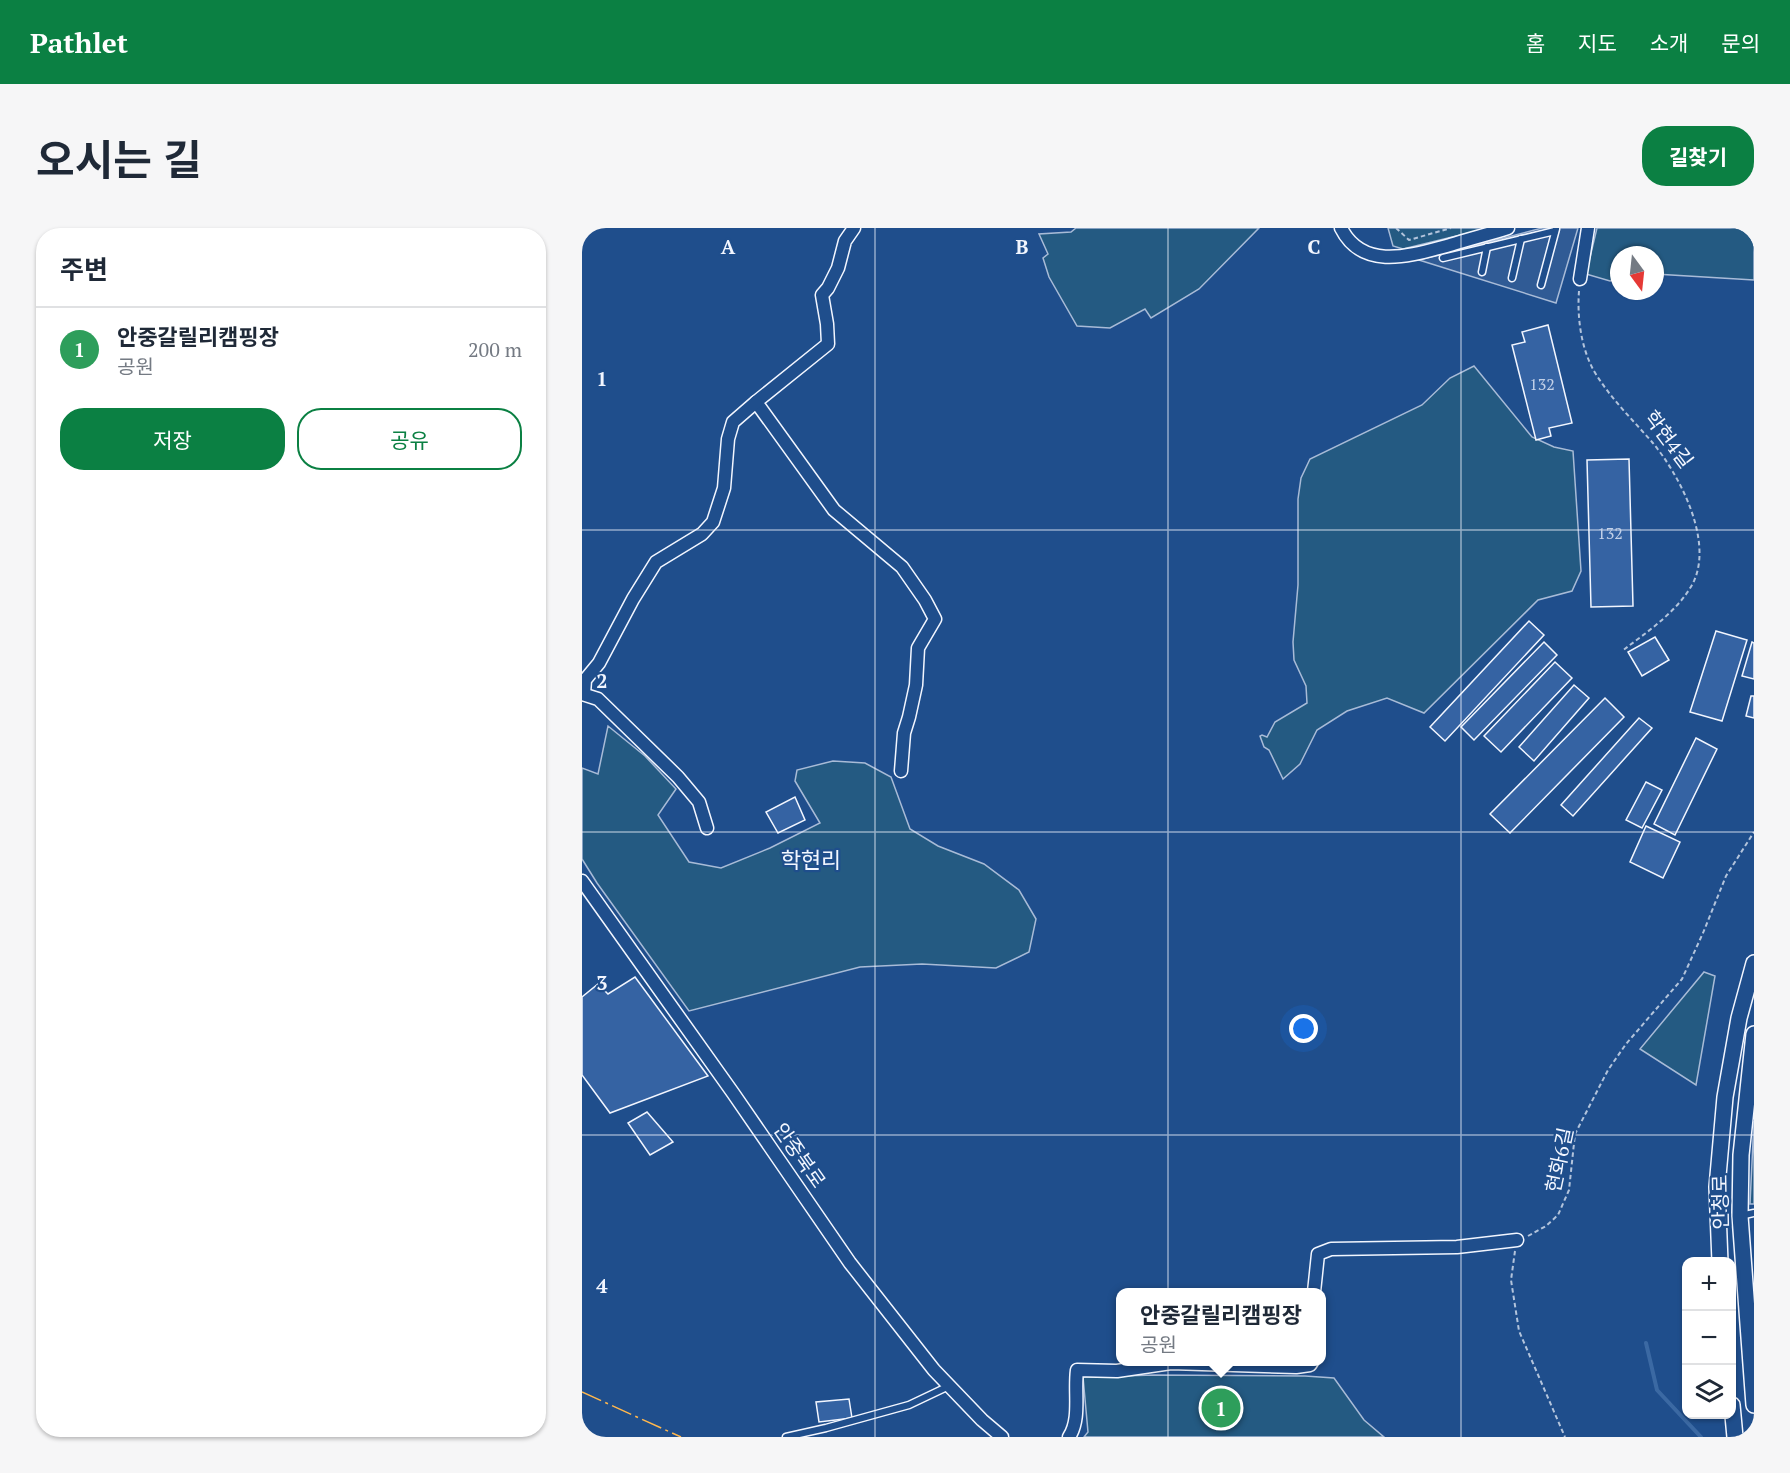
<!DOCTYPE html>
<html lang="ko">
<meta charset="utf-8">
<style>
body{margin:0;font-family:"PT Serif","Noto Sans KR",serif;background:#f6f6f7;color:#1f2937}
.controls{position:absolute;right:18px;bottom:18px;display:grid;overflow:hidden;border-radius:12px;box-shadow:0 2px 4px #0004}
.controls button{width:54px;height:54px;display:grid;place-items:center;padding:0;border:0;border-bottom:2px solid #e0e1e3;background:#fff;color:#1f2937;font:30px sans-serif}
.compass{position:absolute;left:1028px;top:18px;width:54px;height:54px;border-radius:50%;background:#fff;box-shadow:0 2px 4px #0004;rotate:165deg}
.you{position:absolute;left:722px;top:801px;width:21px;height:21px;margin:-15px;border:4px solid #fff;border-radius:50%;background:#1a73e8;box-shadow:0 0 0 9px #1a73e833}
.badge{display:grid;place-items:center;width:39px;height:39px;border-radius:50%;background:#0b8043;color:#fff;font-size:20px;font-weight:700}
.pin{position:absolute;translate:-50% -50%;border:3px solid #fff;box-shadow:0 2px 6px #0006}
.popup{position:absolute;left:534px;top:1060px;width:210px;height:78px;box-sizing:border-box;display:grid;place-content:center;border-radius:12px;background:#fff;filter:drop-shadow(0 2px 4px #0005);font-size:20px;white-space:nowrap;color:#747a83}
.popup b{font-size:22px;color:#1f2937}
.popup::after{content:'';position:absolute;left:50%;top:100%;margin-left:-12px;border:12px solid transparent;border-top-color:#fff}
.list{margin:0;padding:0;list-style:none}
h2{display:flex;justify-content:space-between;align-items:center;height:78px;margin:0;padding:0 24px;font-size:26px}
h2 small{font-size:20px;font-weight:400;color:#747a83}
.list li{display:grid;grid-template-columns:39px 1fr auto;gap:18px;align-items:center;box-sizing:border-box;height:84px;padding:0 24px;border-top:2px solid #e0e1e3}
.list b{display:block;font-size:22px;white-space:nowrap}
.list p{margin:0;font-size:20px;white-space:nowrap;color:#747a83}
.list em{font-size:20px;font-style:normal;color:#747a83}
.actions{display:flex;gap:12px;padding:18px 24px}
.actions a{flex:1;padding:14px 0;border:2px solid #0b8043;border-radius:24px;text-align:center;font-size:21px;color:#0b8043}
.actions .main{background:#0b8043;color:#fff}
.icon{flex:none;width:33px;height:33px;fill:none;stroke:currentColor;stroke-width:2;stroke-linecap:round;stroke-linejoin:round}
.map{position:relative;flex:none;width:1172px;height:1209px;overflow:hidden;border-radius:24px}
header{display:flex;align-items:center;gap:36px;box-sizing:border-box;height:84px;padding:0 30px;background:#0b8043;color:#fff}
header strong{font-size:28px}
nav{display:flex;gap:33px;margin-inline-start:auto;font-size:21px}
.intro{display:flex;align-items:center;justify-content:space-between;box-sizing:border-box;height:144px;padding:0 36px}
h1{margin:0;font-size:42px}
.button{padding:15px 27px;border-radius:24px;background:#0b8043;color:#fff;font-size:21px;font-weight:700}
main{display:flex;gap:36px;padding:0 36px}
aside{flex:1;background:#fff;border-radius:24px;box-shadow:0 2px 4px #0004}
.map>svg:first-child{display:block}
.green{fill:#245a82;stroke:#a8bbd7;stroke-width:1.5}
.parking{fill:#305b95;stroke:#a8bbd7;stroke-width:1.5}
.lines{fill:none;stroke-linecap:round;stroke-linejoin:round}
.stream{stroke:#3b69a3;stroke-width:4}
.building{fill:#3563a3;stroke:#f2f6ff;stroke-width:1.5}
.service-casing{stroke:#f2f6ff;stroke-width:9}
.minor-casing{stroke:#f2f6ff;stroke-width:15}
.tertiary-casing{stroke:#f2f6ff;stroke-width:18}
.path{stroke:#b3c4dc;stroke-width:2;stroke-dasharray:4.5 3;stroke-linecap:butt}
.service{stroke:#1f4e8c;stroke-width:6}
.minor{stroke:#1f4e8c;stroke-width:12}
.tertiary{stroke:#1f4e8c;stroke-width:15}
.power{stroke:#ffb74d;stroke-width:1.5;stroke-dasharray:21 4.5 3 4.5;stroke-linecap:butt}
.grid{fill:none;stroke:#f2f6ff;stroke-width:1.5;stroke-opacity:0.55}
.labels{text-anchor:middle;dominant-baseline:central;stroke-width:4.5;stroke-linejoin:round;paint-order:stroke}
.number-label{font-size:16px;fill:#c3d1e8}
.street-label{font-size:20px;fill:#f2f6ff;stroke:#1f4e8c}
.quarter-label{font-size:22px;fill:#f2f6ff;stroke:#1f4e8c}
.grid-label{font-size:20px;text-anchor:middle;font-weight:bold;fill:#f2f6ff;stroke:#1f4e8c;stroke-width:4.5;stroke-linejoin:round;paint-order:stroke}
</style>
<header>
<strong>Pathlet</strong>
<nav><a>홈</a><a>지도</a><a>소개</a><a>문의</a></nav>
</header>
<div class="intro"><h1>오시는 길</h1><a class="button">길찾기</a></div>
<main>
<aside>
<h2>주변<small></small></h2>
<ul class="list">
<li><span class="badge" style="background:#2e9e5b">1</span><div><b>안중갈릴리캠핑장</b><p>공원</p></div><em>200 m</em></li>
</ul>
<div class="actions"><a class="main">저장</a><a>공유</a></div>
</aside>
<div class="map">
<svg width="1172" height="1209" viewBox="0 0 1172 1209">
<rect width="100%" height="100%" fill="#1f4e8c"/>
<g class="green">
<polygon points="494,0 677,0 617,61 569,90 563,81 528,100 495,98 467,49 461,30 466,26 457,6 489,4"/>
<polygon points="806,0 907,0 821,21 811,18"/>
<polygon points="1015,0 1172,0 1172,52 1073,46 1073,27 1037,27 1037,51 1028,53 1004,46"/>
<polygon points="892,138 950,209 972,219 991,223 999,343 990,363 956,372 842,485 805,470 765,483 735,502 718,536 701,551 687,522 682,519 678,508 680,507 685,509 693,494 725,475 724,458 712,432 711,414 716,357 716,271 719,250 728,231 840,177 868,150"/>
<polygon points="26,498 63,528 94,561 76,587 107,634 139,640 188,620 238,595 213,553 215,542 251,533 283,535 309,549 328,601 356,618 402,636 437,662 454,691 447,724 414,740 340,736 278,739 107,783 15,655 0,631 0,540 16,546"/>
<polygon points="1122,744 1133,748 1114,857 1058,821"/>
<polygon points="1172,893 1172,976 1168,976"/>
<polygon points="573,1147 723,1148 752,1150 782,1192 802,1209 502,1209 506,1204 501,1149"/>
</g>
<polygon class="parking" points="960,0 996,0 974,75 837,32"/>
<g class="lines">
<polyline class="stream" points="1064,1115 1075,1162 1119,1209"/>
</g>
<g class="building">
<polygon points="966,97 990,195 967,200 969,208 954,212 930,117 943,114 940,104"/>
<polygon points="1047,231 1051,378 1009,379 1005,232"/>
<polygon points="947,393 962,407 863,513 848,499"/>
<polygon points="1134,403 1165,412 1140,493 1108,484"/>
<polygon points="1073,409 1087,432 1060,448 1046,424"/>
<polygon points="962,414 975,427 892,512 879,499"/>
<polygon points="1170,414 1172,415 1172,451 1160,448"/>
<polygon points="973,434 990,450 919,524 902,508"/>
<polygon points="992,457 1007,470 952,533 937,519"/>
<polygon points="1169,468 1172,468 1172,490 1164,488"/>
<polygon points="1023,470 1042,489 928,605 908,586"/>
<polygon points="1057,490 1070,500 991,588 979,577"/>
<polygon points="1114,510 1135,521 1093,607 1072,596"/>
<polygon points="1064,554 1080,562 1060,600 1044,592"/>
<polygon points="213,569 223,592 196,605 184,584"/>
<polygon points="1064,598 1098,614 1081,650 1048,634"/>
<polygon points="53,749 126,848 28,885 0,847 0,769 16,756 26,766"/>
<polygon points="65,884 91,914 68,927 46,895"/>
<polygon points="267,1171 270,1190 237,1194 234,1174"/>
</g>
<g class="lines">
<defs>
<g id="service">
<polyline points="861,30 973,3"/>
<polyline points="900,44 905,19"/>
<polyline points="930,50 939,11"/>
<polyline points="959,57 974,1"/>
<polyline points="1158,988 1172,985"/>
<polyline points="204,1209 244,1200 327,1177 367,1158"/>
</g>
<g id="minor">
<polyline points="272,0 263,13 256,40 246,60 240,67 245,96 246,116 174,174 252,282 320,339 343,372 353,391 336,420 334,457 327,489 322,505 319,543"/>
<path d="M759 0C781 44 830 27 868 17 887 11 907 6 926 0"/>
<polyline points="998,51 1006,0"/>
<polyline points="0,466 16,471 96,549 117,574 125,600"/>
<polyline points="2,466 3,452 17,435 51,371 74,334 120,306 131,294 142,260 146,211 151,194 174,174"/>
<polyline points="0,653 151,865 268,1035 352,1142 400,1192 420,1209"/>
<polyline points="732,1064 736,1026 749,1021 875,1019 935,1012"/>
<path d="M487 1209C499 1191 492 1164 495 1142L535 1143 589 1135 714 1139 728 1137 730 1134"/>
</g>
<g id="tertiary">
<polyline points="1172,806 1159,927 1158,988 1172,1177"/>
<polyline points="1138,1034 1135,959 1143,869 1157,790 1172,735"/>
<polyline points="1150,1177 1153,1209"/>
</g>
</defs>
<use href="#service" class="service-casing"/>
<use href="#minor" class="minor-casing"/>
<use href="#tertiary" class="tertiary-casing"/>
<g class="path">
<polyline points="814,0 827,12 869,0"/>
<path d="M997 63C995 89 999 120 1012 143 1028 170 1050 191 1070 214 1097 246 1131 311 1112 353 1098 382 1065 404 1040 423"/>
<polyline points="946,1008 964,998 976,987 987,962 993,906 1026,842 1044,816 1100,751 1121,705 1144,648 1172,604"/>
<polyline points="933,1023 929,1052 937,1103 983,1209"/>
</g>
<use href="#service" class="service"/>
<use href="#minor" class="minor"/>
<use href="#tertiary" class="tertiary"/>
<polyline class="power" points="0,1164 99,1209"/>
</g>
<path class="grid" d="M293 0V1209M586 0V1209M879 0V1209M0 302H1172M0 604H1172M0 907H1172"/>
<g class="labels">
<g class="number-label">
<text x="960" y="156">132</text>
<text x="1028" y="305">132</text>
</g>
<g class="street-label">
<text transform="translate(1087 211) rotate(53)">학현4길</text>
<text transform="translate(218 927) rotate(55)">안중북로</text>
<text transform="translate(977 932) rotate(-78)">현화6길</text>
<text transform="translate(1138 974) rotate(-91)">안청로</text>
</g>
<g class="quarter-label">
<text x="229" y="631">학현리</text>
</g>
</g>
<g class="grid-label">
<text x="146" y="26">A</text>
<text x="440" y="26">B</text>
<text x="732" y="26">C</text>
<text x="20" y="158">1</text>
<text x="20" y="460">2</text>
<text x="20" y="762">3</text>
<text x="20" y="1065">4</text>
</g>
</svg>
<div class="controls">
<button>+</button>
<button>−</button>
<button><svg class="icon" aria-label="layers" viewBox="0 0 24 24"><path d="M12 4l9 5-9 5-9-5zM3 14l9 5 9-5"/></svg></button>
</div>
<svg class="compass" viewBox="-18 -18 36 36"><path d="M0-13l5 13h-10z" fill="#e53935"/><path d="M0 13l5-13h-10z" fill="#747a83"/></svg>
<div class="you"></div>
<div class="pin badge" style="left:639px;top:1180px;background:#2e9e5b">1</div>
<div class="popup"><b>안중갈릴리캠핑장</b>공원</div>
</div>
</main>
